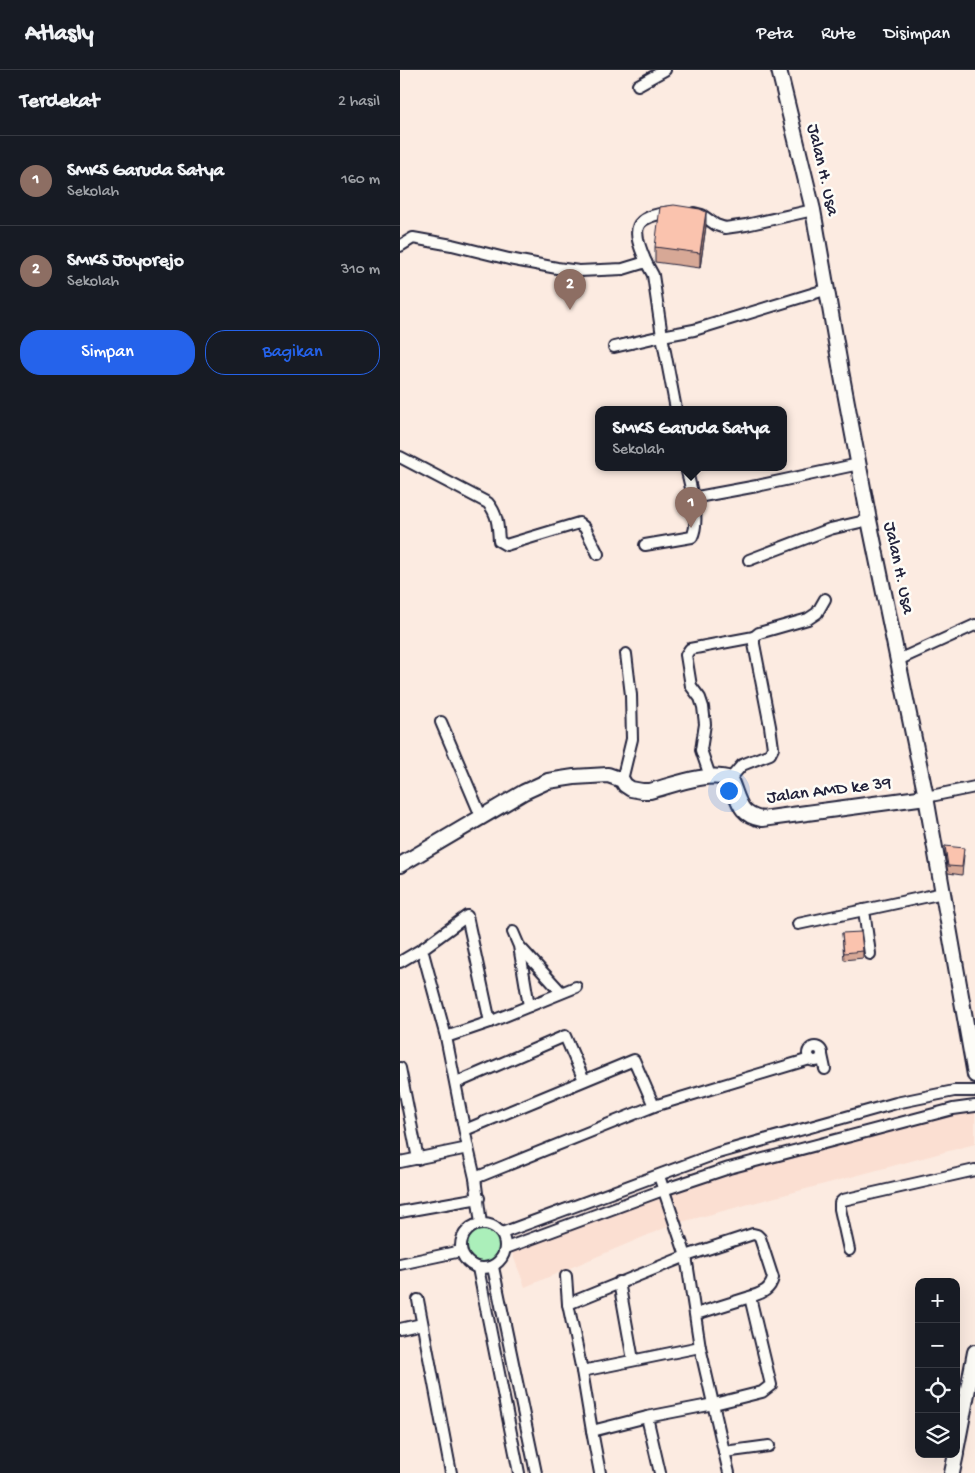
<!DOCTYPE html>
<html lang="id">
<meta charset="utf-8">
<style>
body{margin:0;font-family:"Gochi Hand",sans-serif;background:#20242c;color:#f1f3f6}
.controls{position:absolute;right:15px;bottom:15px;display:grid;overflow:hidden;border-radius:10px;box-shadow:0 5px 20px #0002}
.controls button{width:45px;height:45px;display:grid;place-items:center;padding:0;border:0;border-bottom:1px solid #363941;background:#171b24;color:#f1f3f6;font:25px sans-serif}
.you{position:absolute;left:328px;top:720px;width:18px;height:18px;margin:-12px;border:4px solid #fff;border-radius:50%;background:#1a73e8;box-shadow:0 0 0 8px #1a73e833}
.badge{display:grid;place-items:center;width:32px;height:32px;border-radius:50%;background:#2563eb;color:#fff;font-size:16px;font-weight:700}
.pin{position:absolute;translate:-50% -41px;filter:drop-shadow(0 1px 2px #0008)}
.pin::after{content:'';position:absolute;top:26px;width:18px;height:15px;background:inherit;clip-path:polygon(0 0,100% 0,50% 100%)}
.popup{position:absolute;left:195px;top:336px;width:192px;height:65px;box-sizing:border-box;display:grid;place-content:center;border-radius:10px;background:#171b24;filter:drop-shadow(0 1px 4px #0005);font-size:16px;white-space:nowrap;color:#9ea1a6}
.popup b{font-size:19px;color:#f1f3f6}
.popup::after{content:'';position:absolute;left:50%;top:100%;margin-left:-10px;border:10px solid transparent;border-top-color:#171b24}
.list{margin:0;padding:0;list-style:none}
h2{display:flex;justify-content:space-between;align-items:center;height:65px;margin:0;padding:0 20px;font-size:21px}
h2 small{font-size:16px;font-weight:400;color:#9ea1a6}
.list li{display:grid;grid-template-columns:32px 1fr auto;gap:15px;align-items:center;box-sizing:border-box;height:90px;padding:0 20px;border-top:1px solid #363941}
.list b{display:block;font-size:19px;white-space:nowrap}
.list p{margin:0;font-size:16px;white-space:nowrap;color:#9ea1a6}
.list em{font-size:16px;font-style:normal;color:#9ea1a6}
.actions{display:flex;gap:10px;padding:15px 20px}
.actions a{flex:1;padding:11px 0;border:1px solid #2563eb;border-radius:20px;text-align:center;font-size:18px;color:#2563eb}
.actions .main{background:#2563eb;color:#fff}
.icon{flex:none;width:28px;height:28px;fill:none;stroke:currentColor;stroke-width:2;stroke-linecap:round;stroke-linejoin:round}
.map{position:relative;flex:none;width:575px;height:1403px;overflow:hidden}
header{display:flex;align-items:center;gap:30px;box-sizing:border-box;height:70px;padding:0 25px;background:#171b24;border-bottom:1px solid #363941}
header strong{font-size:24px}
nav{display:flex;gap:28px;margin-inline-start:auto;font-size:18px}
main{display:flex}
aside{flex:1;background:#171b24}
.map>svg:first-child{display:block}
.built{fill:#fbdfd2}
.park{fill:#abefba;stroke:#66887a}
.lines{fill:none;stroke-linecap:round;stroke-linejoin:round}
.street-casing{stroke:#22223b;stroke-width:14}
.secondary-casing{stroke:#22223b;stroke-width:18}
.street{stroke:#fdfcf7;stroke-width:10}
.secondary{stroke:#fdfcf7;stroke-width:14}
.wall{fill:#d7a896;stroke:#22223b}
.shaded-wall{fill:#af887a;stroke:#22223b}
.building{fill:#fac3ae;stroke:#22223b}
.labels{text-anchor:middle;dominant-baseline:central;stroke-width:5;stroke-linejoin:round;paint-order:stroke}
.street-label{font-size:18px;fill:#22223b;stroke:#fdfcf7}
</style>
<header>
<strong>Atlasly</strong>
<nav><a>Peta</a><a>Rute</a><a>Disimpan</a></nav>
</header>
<main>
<aside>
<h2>Terdekat<small>2 hasil</small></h2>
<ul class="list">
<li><span class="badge" style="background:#8d6e63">1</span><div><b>SMKS Garuda Satya</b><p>Sekolah</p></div><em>160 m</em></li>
<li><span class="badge" style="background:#8d6e63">2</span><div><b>SMKS Joyorejo</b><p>Sekolah</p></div><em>310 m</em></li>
</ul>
<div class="actions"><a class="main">Simpan</a><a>Bagikan</a></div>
</aside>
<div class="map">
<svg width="575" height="1403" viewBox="0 0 575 1403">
<rect width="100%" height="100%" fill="#fcebe1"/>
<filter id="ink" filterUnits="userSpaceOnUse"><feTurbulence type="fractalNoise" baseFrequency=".02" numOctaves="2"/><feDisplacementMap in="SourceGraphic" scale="10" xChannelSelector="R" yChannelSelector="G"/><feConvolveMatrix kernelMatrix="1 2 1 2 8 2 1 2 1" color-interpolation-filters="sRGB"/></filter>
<g filter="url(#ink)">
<polygon class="built" points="575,1036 575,1074 274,1154 125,1217 109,1175 267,1114"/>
<circle class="park" cx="87" cy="1180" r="22"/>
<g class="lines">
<defs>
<g id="street">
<polyline points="238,15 265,0"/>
<polyline points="294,143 302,145 316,155 325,158 346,155 413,140"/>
<polyline points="0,176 13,168 52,175 109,189 157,198 179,201 223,199 246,192 253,205 262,266 294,260 428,219"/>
<path d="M246 192C231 158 232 147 272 142"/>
<polyline points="214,277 262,266 276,339"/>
<path d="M0 387 88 433C98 445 98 456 99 471L106 475 179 453 185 458 198 484"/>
<polyline points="292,428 357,416 459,394"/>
<path d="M245 475 292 467C301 449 290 416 286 397"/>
<polyline points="349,490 430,459 469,450"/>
<polyline points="498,590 575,555"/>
<polyline points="41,652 81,746"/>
<polyline points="310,706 301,680 305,654 303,637 300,628 291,616 286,585 290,579 354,567"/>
<polyline points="330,709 342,695 370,684 373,678 370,656 354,574 354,567 359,563 408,549 417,543 425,529"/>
<polyline points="222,710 232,669 231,625 226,584"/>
<polyline points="526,727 575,717"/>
<polyline points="398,854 464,840"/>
<polyline points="113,862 119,876 129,936"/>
<polyline points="120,877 161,922"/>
<polyline points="470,884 464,840 543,823"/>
<polyline points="0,892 22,879"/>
<polyline points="46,967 90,952 176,917"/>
<circle cx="415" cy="984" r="7"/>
<polyline points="422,985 425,999"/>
<polyline points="0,998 18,1089"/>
<polyline points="56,1013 165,966 184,1010"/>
<polyline points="65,1060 234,990 254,1036"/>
<polyline points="0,1092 68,1078"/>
<polyline points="259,1106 286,1186 300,1277 329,1403"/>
<polyline points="75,1108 254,1036 410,989"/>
<polyline points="0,1142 79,1128"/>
<circle cx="83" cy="1176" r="22"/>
<polyline points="81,1154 75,1108 68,1078 46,967 22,879 67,846 90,952"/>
<polyline points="102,1163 318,1083 496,1033 554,1021 575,1021"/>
<polyline points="106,1178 263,1120 329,1098 553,1039 575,1036"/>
<polyline points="449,1180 440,1139 440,1133 443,1130 575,1100"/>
<polyline points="0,1194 61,1181"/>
<polyline points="93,1197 136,1403"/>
<polyline points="78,1198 119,1403"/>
<polyline points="166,1206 168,1234 182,1301 300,1277"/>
<polyline points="219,1212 233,1290"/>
<polyline points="18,1230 51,1403"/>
<path d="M168 1234 286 1186 353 1164 357 1165 360 1168 373 1208C370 1221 361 1223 350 1227L371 1315 362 1322 314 1334 247 1347 192 1361 182 1301"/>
<polyline points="296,1244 350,1227"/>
<polyline points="0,1259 22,1254"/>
<polyline points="247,1347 260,1403"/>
<polyline points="192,1361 200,1403"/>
<polyline points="324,1382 369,1376"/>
</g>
<g id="secondary">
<polyline points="379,0 413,140 441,301 469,450 526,727 575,1005"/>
<path d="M0 795 124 722 148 711 174 707 208 705 222 710 225 715 231 719 242 721H250C273 715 308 701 330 709 339 729 338 745 362 749L526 727"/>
<polyline points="556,1381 575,1282"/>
<polyline points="552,1403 556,1384"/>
</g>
</defs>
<use href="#street" class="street-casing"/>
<use href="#secondary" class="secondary-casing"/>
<use href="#street" class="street"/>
<use href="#secondary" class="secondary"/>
</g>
<g class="wall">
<polygon points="306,156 300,198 255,192 255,177"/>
<polygon points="545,776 564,785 562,805 548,803 545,783"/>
<polygon points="442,863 463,881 463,888 444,890"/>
</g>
<polygon class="shaded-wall" points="306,142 306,156 300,198 300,183"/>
<g class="building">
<polygon points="274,135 300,139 306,142 300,183 255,177 260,137"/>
<polygon points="545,776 564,778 562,797 548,796"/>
<polygon points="461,862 463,881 444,883 442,863"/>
</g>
</g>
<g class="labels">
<g class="street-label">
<text transform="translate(422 100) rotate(77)">Jalan H. Usa</text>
<text transform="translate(498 498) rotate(78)">Jalan H. Usa</text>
<text transform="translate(429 721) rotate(-7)">Jalan AMD ke 39</text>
</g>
</g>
</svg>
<div class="controls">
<button>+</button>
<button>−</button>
<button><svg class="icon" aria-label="locate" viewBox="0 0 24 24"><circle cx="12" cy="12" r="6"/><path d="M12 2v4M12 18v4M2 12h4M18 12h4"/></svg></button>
<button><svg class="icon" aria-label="layers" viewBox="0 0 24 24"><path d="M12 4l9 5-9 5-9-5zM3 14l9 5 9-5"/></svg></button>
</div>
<div class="you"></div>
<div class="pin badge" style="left:291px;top:458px;background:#8d6e63">1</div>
<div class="popup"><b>SMKS Garuda Satya</b>Sekolah</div>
<div class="pin badge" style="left:170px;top:240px;background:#8d6e63">2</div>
</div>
</main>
